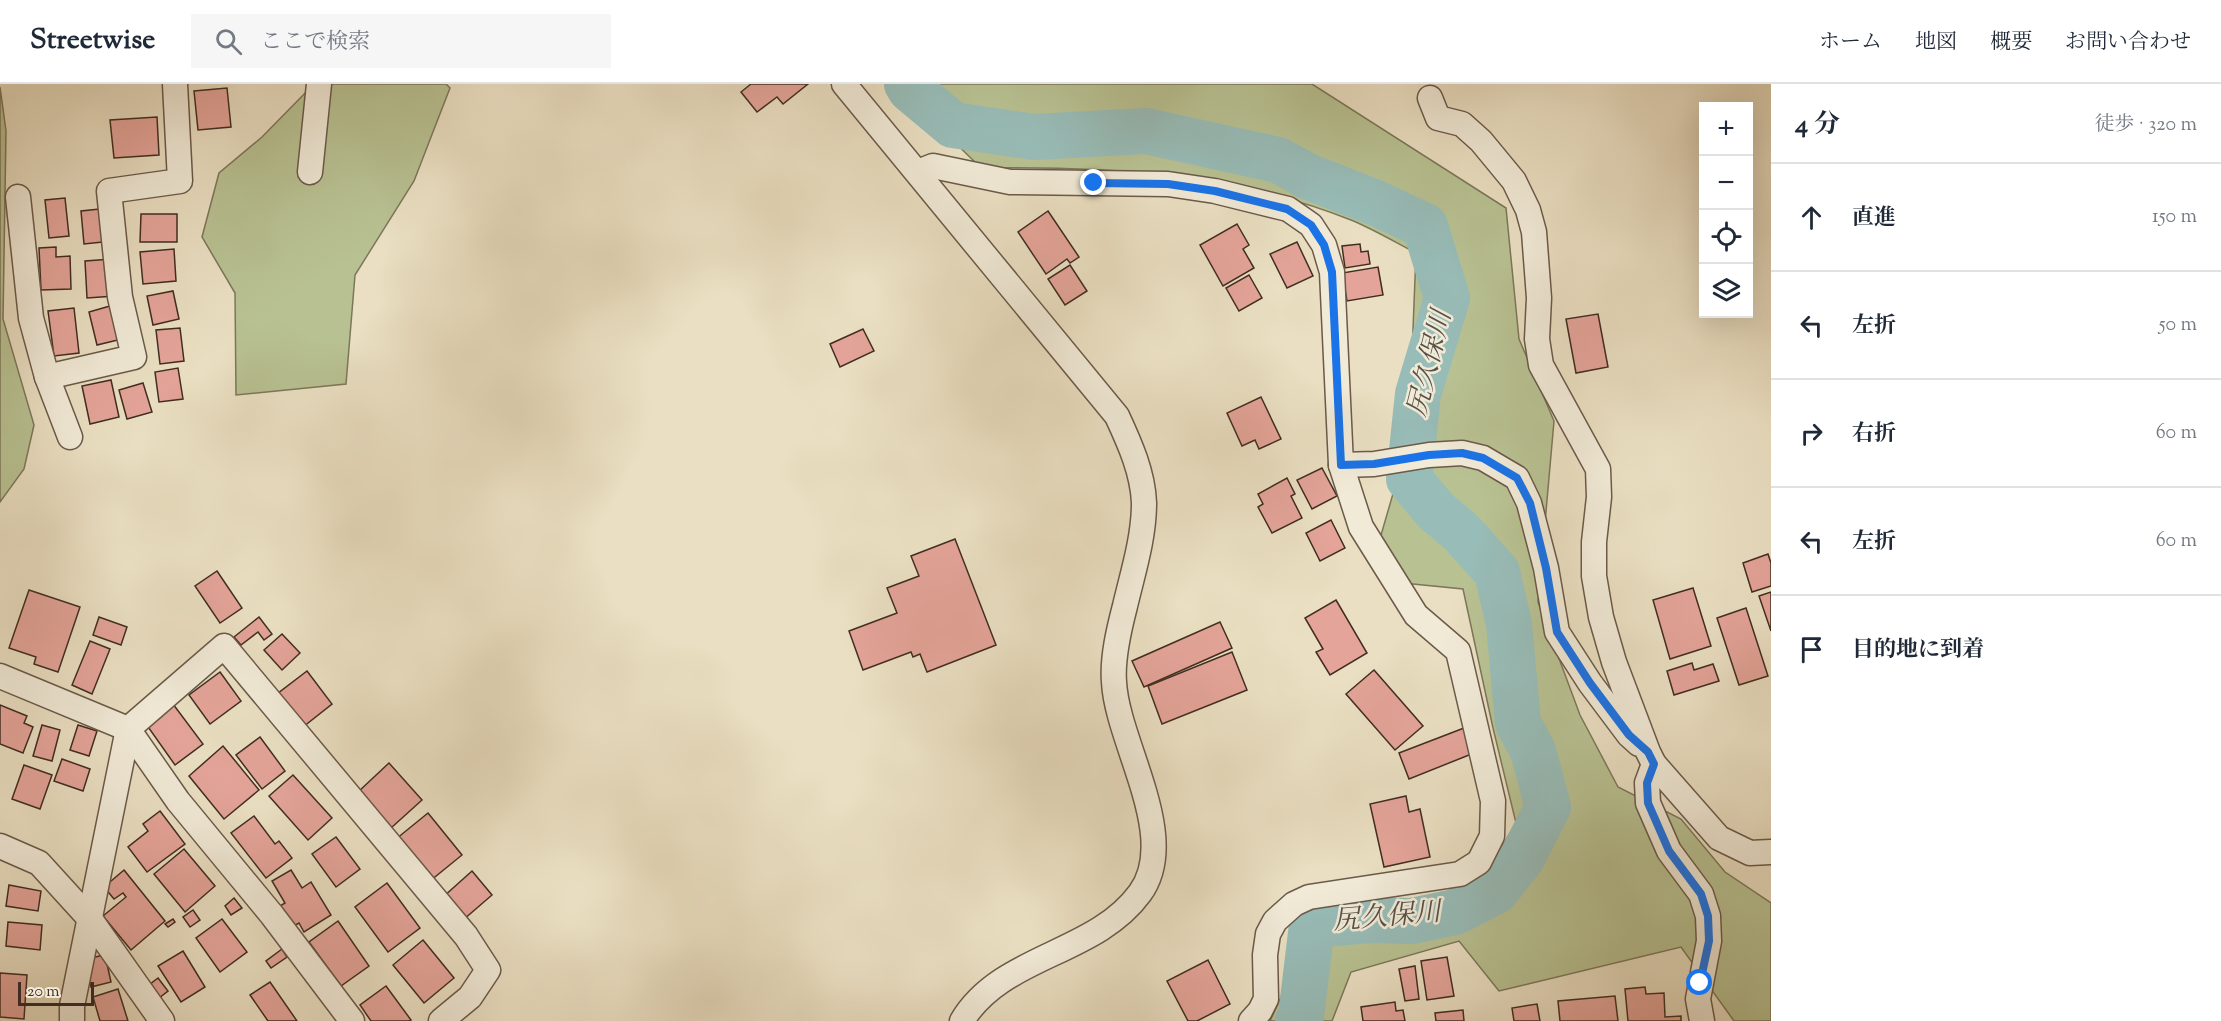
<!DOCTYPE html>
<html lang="ja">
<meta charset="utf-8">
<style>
body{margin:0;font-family:"Sorts Mill Goudy","Noto Serif JP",serif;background:#f6f6f7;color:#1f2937}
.controls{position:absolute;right:18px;top:18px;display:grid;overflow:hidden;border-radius:0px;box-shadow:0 6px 24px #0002}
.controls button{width:54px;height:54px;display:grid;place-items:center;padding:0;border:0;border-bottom:2px solid #e0e1e3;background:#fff;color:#1f2937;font:30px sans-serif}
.scale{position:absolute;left:18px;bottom:15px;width:76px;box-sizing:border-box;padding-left:6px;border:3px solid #412d22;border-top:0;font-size:16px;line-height:21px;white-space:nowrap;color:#412d22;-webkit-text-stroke:4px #f1ead7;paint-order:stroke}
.stop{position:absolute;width:18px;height:18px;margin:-14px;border:4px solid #1a73e8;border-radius:50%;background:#fff}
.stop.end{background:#1a73e8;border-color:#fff;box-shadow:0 2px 6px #0008}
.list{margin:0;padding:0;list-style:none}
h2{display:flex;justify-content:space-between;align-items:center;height:78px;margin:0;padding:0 24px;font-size:26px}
h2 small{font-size:20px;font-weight:400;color:#747a83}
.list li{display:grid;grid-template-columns:39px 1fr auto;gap:18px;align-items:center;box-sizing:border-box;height:108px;padding:0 24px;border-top:2px solid #e0e1e3}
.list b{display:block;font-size:22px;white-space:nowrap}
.list em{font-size:20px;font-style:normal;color:#747a83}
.icon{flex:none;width:33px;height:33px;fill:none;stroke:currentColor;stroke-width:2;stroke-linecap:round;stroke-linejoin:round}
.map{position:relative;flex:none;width:1771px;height:937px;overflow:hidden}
header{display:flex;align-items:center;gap:36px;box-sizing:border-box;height:84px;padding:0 30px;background:#fff;border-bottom:2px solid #e0e1e3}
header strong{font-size:28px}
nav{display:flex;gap:33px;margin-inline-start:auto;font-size:21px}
.search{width:420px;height:54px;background:#f6f6f7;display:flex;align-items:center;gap:15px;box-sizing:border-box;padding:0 21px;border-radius:0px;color:#747a83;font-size:22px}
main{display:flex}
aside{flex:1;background:#fff}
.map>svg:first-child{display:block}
.green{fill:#b8c192;stroke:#7c775a;stroke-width:1.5}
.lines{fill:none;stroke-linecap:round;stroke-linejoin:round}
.river{stroke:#98bcb7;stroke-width:46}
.building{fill:#e4a499;stroke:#412d22;stroke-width:1.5}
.minor-casing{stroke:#6b5a4a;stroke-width:27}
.minor{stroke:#f1ead7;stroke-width:24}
.route{stroke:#1a73e8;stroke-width:8}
.labels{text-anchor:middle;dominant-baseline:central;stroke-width:5;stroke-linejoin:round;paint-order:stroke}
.water-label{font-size:27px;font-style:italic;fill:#575147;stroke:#f1ead7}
</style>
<header>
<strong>Streetwise</strong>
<div class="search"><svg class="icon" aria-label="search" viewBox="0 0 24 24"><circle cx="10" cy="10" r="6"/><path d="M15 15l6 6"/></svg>ここで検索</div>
<nav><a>ホーム</a><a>地図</a><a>概要</a><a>お問い合わせ</a></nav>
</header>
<main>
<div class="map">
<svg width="1771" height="937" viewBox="0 0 1771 937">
<rect width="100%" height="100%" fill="#eadfc2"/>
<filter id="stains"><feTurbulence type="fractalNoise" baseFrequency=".00333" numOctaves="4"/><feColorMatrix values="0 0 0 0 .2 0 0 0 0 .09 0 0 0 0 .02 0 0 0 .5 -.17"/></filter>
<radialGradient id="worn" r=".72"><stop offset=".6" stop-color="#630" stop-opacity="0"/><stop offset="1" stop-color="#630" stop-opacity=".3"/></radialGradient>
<g class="green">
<polygon points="314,0 446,0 450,4 414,97 355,191 346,300 236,311 235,209 202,153 219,89 262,53"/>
<path d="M889 0H1312L1506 124 1519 255 1554 337 1538 518 1580 631 1618 703 1681 735 1725 788 1771 819V937H1734L1681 863 1499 907 1459 857 1351 888 1332 937H1270L1310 851 1381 826 1476 807 1516 739 1493 644 1463 505 1403 499 1379 458 1408 358 1400 306 1412 271 1416 169C1395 158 1373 145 1351 136 1234 89 1105 82 981 84L935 39Z"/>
<polygon points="0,3 6,47 3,235 34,341 24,385 0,418"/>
</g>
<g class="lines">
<polyline class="river" points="907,0 910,5 953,41 1034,53 1146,47 1278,76 1307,92 1376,119 1425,142 1447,214 1418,310 1409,395 1436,427 1461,448 1497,488 1509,540 1518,639 1533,667 1548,723 1522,774 1496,807 1455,828 1412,837 1369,836 1312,841 1301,932 1298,937"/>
</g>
<g class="building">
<polygon points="751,0 808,0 783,20 777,13 757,28 741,8"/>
<polygon points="227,4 231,43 198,46 194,7"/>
<polygon points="157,33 159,71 114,74 110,36"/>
<polygon points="65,114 69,152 49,154 45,116"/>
<polygon points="109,124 112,157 84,160 81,127"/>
<polygon points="1048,127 1079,173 1070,179 1067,175 1046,190 1018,148"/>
<polygon points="141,130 177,130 177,158 140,158"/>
<polygon points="1237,140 1249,161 1243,165 1254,184 1223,202 1200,161"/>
<polygon points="1297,158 1313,192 1287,204 1270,170"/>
<polygon points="1360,160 1361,168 1368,167 1370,180 1345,184 1342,162"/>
<polygon points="56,163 56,173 70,172 71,205 41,206 39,164"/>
<polygon points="174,165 176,197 143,200 140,168"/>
<polygon points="112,175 115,212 87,214 85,177"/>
<polygon points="1070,181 1087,207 1065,221 1048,195"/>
<polygon points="1378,183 1383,211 1347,217 1342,189"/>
<polygon points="1249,191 1262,214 1239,227 1226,204"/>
<polygon points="173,207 179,235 153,241 147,212"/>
<polygon points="117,220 126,254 97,261 89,228"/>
<polygon points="74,224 79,269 54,272 48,227"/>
<polygon points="1598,230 1608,283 1576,289 1566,235"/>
<polygon points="180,244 184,277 160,280 156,246"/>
<polygon points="863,245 874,267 840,283 830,260"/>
<polygon points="178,284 183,315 159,318 155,288"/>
<polygon points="111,296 119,333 90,340 82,302"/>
<polygon points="143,299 152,328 127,335 119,306"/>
<polygon points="1261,313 1281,355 1259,365 1255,356 1242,362 1227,329"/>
<polygon points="1322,384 1337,412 1312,425 1297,396"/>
<polygon points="1287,394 1295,410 1291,412 1302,434 1272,449 1258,423 1263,420 1258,410"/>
<polygon points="1331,436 1345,464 1320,477 1306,449"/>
<polygon points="955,455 996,561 927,588 920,570 913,573 911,568 863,586 849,547 897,529 887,504 919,492 911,472"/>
<polygon points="1768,470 1771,479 1771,502 1752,508 1743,479"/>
<polygon points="217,487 242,524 220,539 195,502"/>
<polygon points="1693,504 1711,562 1670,575 1653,516"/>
<polygon points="29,506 80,523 58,588 34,580 36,573 9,564"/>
<polygon points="1771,508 1771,547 1759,512"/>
<polygon points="1336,516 1367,569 1330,591 1316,568 1323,565 1305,534"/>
<polygon points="1746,524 1768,592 1739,601 1717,534"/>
<polygon points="99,533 127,543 121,561 93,551"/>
<polygon points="259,533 272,550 264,556 258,548 241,561 234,553"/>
<polygon points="1220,538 1232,564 1144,603 1132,577"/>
<polygon points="282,550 300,569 282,586 264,566"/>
<polygon points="90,557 110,565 92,610 72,601"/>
<polygon points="1232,568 1247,606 1162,640 1148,602"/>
<polygon points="1692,579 1694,586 1713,580 1719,597 1674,611 1667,587"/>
<polygon points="1374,586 1423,642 1395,666 1346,610"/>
<polygon points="307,587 332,620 303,643 277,610"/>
<polygon points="220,588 241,617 210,640 189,611"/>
<polygon points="173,620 203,660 175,681 146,640"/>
<polygon points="0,621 27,632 24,639 33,643 23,669 0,660"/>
<polygon points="42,641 60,646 52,677 33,672"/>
<polygon points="78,641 97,647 89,672 70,666"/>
<polygon points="1464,644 1474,669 1409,695 1399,669"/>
<polygon points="260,653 285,687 262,705 236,671"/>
<polygon points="223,662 259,706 224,735 189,692"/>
<polygon points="62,675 90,685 83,707 54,697"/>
<polygon points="389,679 422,716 391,744 358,708"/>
<polygon points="24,681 52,691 40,725 12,715"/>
<polygon points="293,691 332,734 308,756 269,712"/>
<polygon points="1406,712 1409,728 1420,725 1430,773 1384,783 1370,720"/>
<polygon points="160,727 185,760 147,788 128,763 148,747 143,740"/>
<polygon points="428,729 462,771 430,797 396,755"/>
<polygon points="254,732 275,760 279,757 292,774 266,794 231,749"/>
<polygon points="336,753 360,785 336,803 312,770"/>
<polygon points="184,765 215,802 185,828 154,790"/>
<polygon points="124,786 165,837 131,866 103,832 126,813 123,809 114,815 104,803"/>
<polygon points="291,786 302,804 311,798 331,831 304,848 299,839 292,843 280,822 285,819 272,797"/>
<polygon points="472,787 492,811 463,836 443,813"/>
<polygon points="387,799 420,844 388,868 355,823"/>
<polygon points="9,801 41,807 38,827 6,822"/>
<polygon points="234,814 242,824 231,831 225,822"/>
<polygon points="193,826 200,836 190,843 183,833"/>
<polygon points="173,835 175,838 168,843 165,840"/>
<polygon points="222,835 247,868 220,888 196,854"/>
<polygon points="338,837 369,882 341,902 309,858"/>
<polygon points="8,838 42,841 40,866 6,862"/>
<polygon points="423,856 454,894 424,919 393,881"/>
<polygon points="282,865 287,873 271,884 266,877"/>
<polygon points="183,867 205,903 181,918 158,882"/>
<polygon points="105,871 111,898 91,903 85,875"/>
<polygon points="1447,873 1454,912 1427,916 1421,877"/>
<polygon points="1208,876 1230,920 1197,937 1188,937 1167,897"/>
<polygon points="1415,882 1419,915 1405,917 1399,885"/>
<polygon points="0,889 27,891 24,935 0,933"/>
<polygon points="158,894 168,907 159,914 149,901"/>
<polygon points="270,898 297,937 268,937 250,911"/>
<polygon points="386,902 411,936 409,937 371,937 360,921"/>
<polygon points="1645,903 1646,910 1664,909 1665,933 1681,932 1681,937 1628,937 1625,905"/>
<polygon points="118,905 128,937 100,937 93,913"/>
<polygon points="1615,912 1618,937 1560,937 1558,917"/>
<polygon points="1395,918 1396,927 1403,926 1405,937 1363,937 1361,923"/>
<polygon points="1537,920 1540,937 1514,937 1512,924"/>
<polygon points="1463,926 1464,937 1436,937 1435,929"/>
</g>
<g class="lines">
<defs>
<g id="minor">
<path d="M844 0 1117 332C1130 360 1143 389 1144 419 1144 454 1133 488 1125 522 1119 545 1112 574 1114 598 1117 659 1181 753 1140 809 1095 871 1001 871 962 937"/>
<polyline points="1430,14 1438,34 1462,40 1481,57 1514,97 1528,126 1534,148 1539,214 1537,255 1541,281 1598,385 1599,413 1594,458 1594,492 1601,533 1614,578 1648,668 1654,680 1719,754 1750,769 1771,768"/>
<polyline points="310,88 319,0"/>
<polyline points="918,88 933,82 1010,98 1168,100 1215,107 1288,125 1311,141 1324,161 1332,188 1341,381 1361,443 1416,531 1458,567 1493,717 1492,752 1479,778 1460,790 1309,813 1294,820 1275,837 1268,850 1265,871 1266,915 1260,927 1251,937"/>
<polyline points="18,113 31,234 47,293 70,353"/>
<polyline points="47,293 134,273 120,213 109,107 180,97 175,0"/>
<polyline points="1341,381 1374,380 1429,371 1462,369 1483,374 1517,394 1529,419 1546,484 1557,548 1590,599 1629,651 1639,660"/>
<polyline points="0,592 128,645 178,717 272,831 352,937"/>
<polyline points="1654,680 1647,699 1648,719 1669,767 1701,810 1708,832 1709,857 1698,915 1702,937"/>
<polyline points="0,762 39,779 90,835 162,937"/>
<polyline points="72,937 72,922 128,645 224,562 466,852 488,886 470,913 441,937"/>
</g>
</defs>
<use href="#minor" class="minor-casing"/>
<use href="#minor" class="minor"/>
</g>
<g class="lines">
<polyline class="route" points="1094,99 1168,100 1215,107 1287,125 1311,141 1324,161 1332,188 1341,381 1374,380 1429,371 1462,369 1483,374 1517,394 1530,419 1546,484 1557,548 1590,599 1629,651 1648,668 1654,680 1647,699 1648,719 1669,767 1701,810 1708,832 1709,857 1700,899"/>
</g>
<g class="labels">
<g class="water-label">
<text transform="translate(1431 280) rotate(-76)">尻久保川</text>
<text transform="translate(1387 834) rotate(-5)">尻久保川</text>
</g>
</g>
<rect width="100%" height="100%" filter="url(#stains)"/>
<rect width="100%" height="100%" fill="url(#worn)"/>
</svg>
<div class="controls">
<button>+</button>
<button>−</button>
<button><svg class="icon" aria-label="locate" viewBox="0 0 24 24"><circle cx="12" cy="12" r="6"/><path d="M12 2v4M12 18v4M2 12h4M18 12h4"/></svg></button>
<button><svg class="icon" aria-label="layers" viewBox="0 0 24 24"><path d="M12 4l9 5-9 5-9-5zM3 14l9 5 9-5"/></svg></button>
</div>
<div class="scale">20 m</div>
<div class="stop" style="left:1700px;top:899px"></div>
<div class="stop end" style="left:1094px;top:99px"></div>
</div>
<aside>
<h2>4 分<small>徒歩 · 320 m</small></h2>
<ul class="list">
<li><svg class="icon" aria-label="ahead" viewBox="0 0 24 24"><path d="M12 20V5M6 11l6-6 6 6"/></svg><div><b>直進</b></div><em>150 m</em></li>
<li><svg class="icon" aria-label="left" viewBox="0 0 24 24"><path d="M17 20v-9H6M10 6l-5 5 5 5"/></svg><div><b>左折</b></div><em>50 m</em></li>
<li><svg class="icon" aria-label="right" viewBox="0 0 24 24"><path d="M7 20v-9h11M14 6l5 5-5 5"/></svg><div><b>右折</b></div><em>60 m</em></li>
<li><svg class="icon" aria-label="left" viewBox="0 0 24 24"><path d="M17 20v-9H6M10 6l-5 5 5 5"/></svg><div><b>左折</b></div><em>60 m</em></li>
<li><svg class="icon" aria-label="arrive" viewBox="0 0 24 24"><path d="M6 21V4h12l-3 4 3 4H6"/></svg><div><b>目的地に到着</b></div></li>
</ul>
</aside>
</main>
